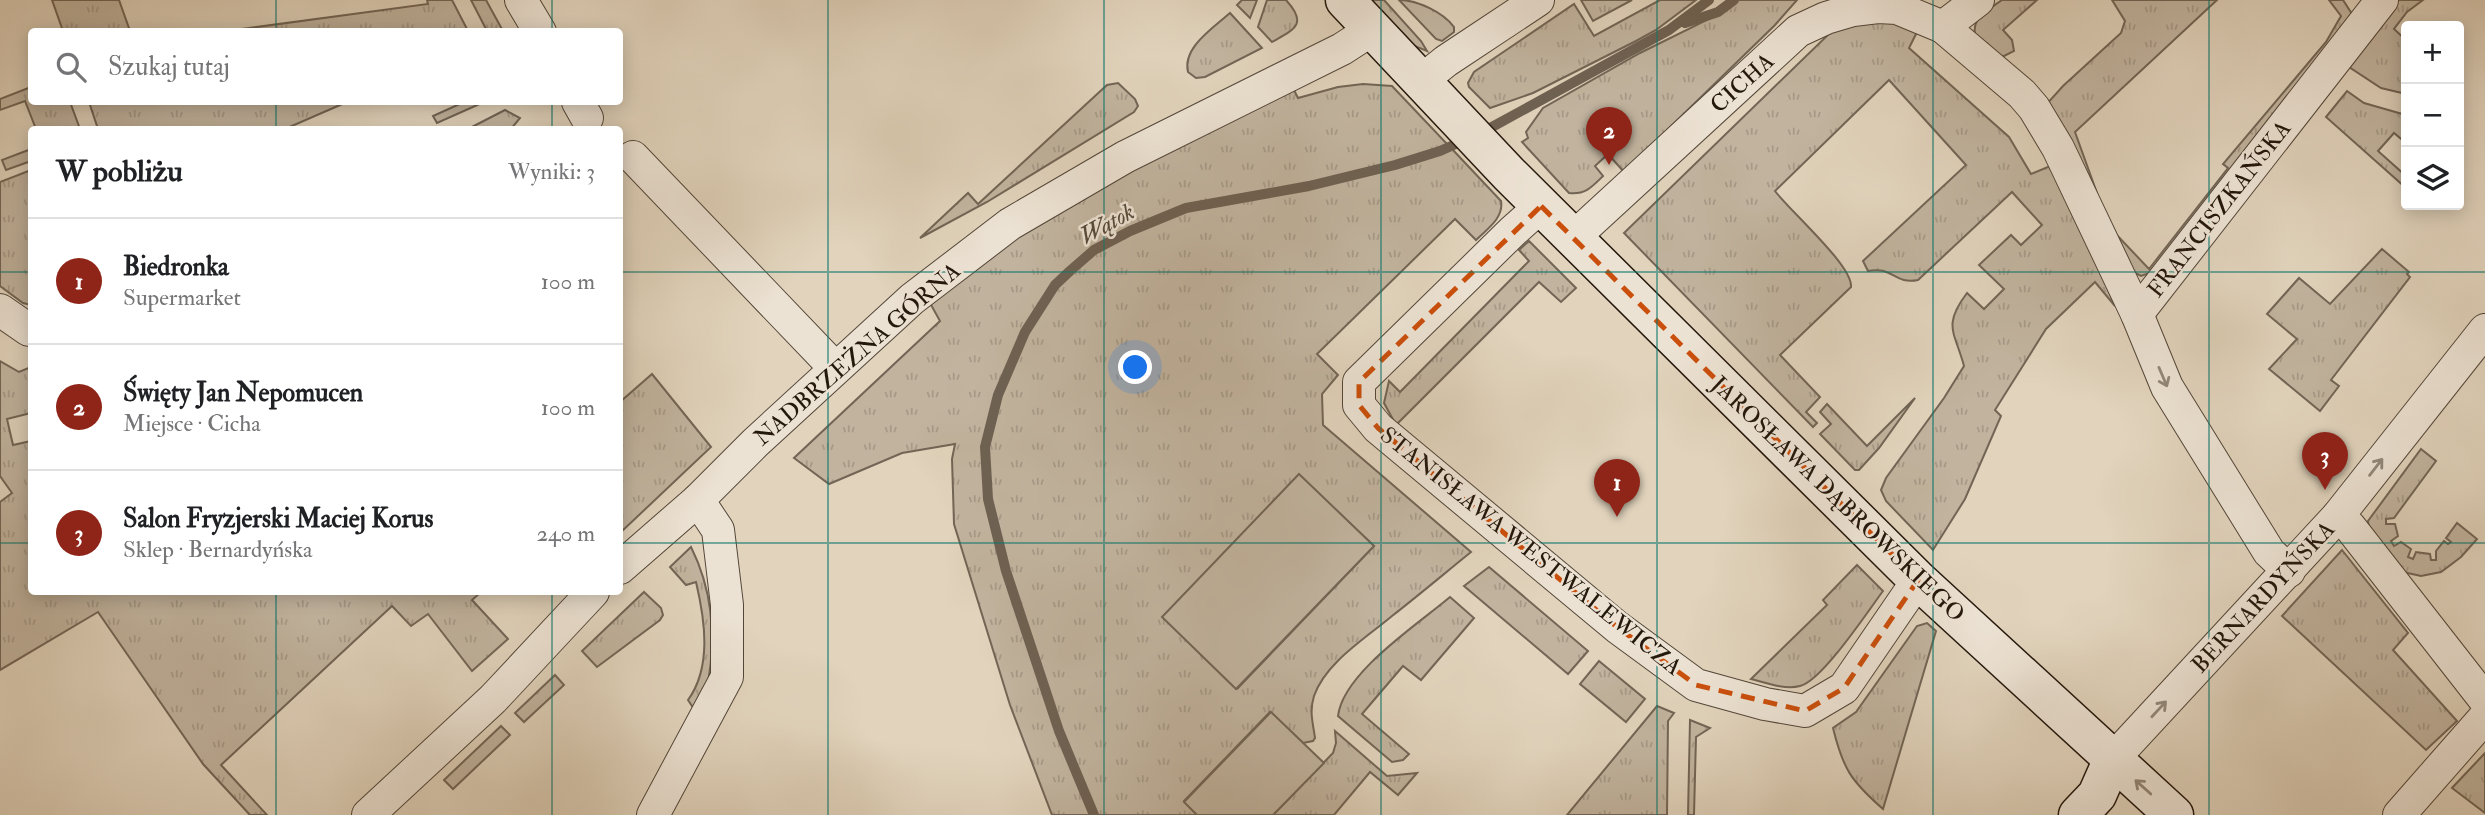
<!DOCTYPE html>
<html lang="pl">
<meta charset="utf-8">
<style>
body{margin:0;font-family:"IM FELL Double Pica",serif;background:#f6f6f6;color:#202124}
.controls{position:absolute;right:21px;top:21px;display:grid;overflow:hidden;border-radius:7px;box-shadow:0 4px 18px #0003}
.controls button{width:63px;height:63px;display:grid;place-items:center;padding:0;border:0;border-bottom:2px solid #e0e0e0;background:#fff;color:#202124;font:35px sans-serif}
.you{position:absolute;left:1136px;top:368px;width:24px;height:24px;margin:-18px;border:5px solid #fff;border-radius:50%;background:#1a73e8;box-shadow:0 0 0 10px #1a73e833}
.badge{display:grid;place-items:center;width:46px;height:46px;border-radius:50%;background:#8f2418;color:#fff;font-size:23px;font-weight:700}
.pin{position:absolute;translate:-50% -58px;filter:drop-shadow(0 2px 4px #0008)}
.pin::after{content:'';position:absolute;top:37px;width:24px;height:21px;background:inherit;clip-path:polygon(0 0,100% 0,50% 100%)}
.list{margin:0;padding:0;list-style:none}
h2{display:flex;justify-content:space-between;align-items:center;height:91px;margin:0;padding:0 28px;font-size:30px}
h2 small{font-size:23px;font-weight:400;color:#757577}
.list li{display:grid;grid-template-columns:46px 1fr auto;gap:21px;align-items:center;box-sizing:border-box;height:126px;padding:0 28px;border-top:2px solid #e0e0e0}
.list b{display:block;font-size:26px;white-space:nowrap}
.list p{margin:0;font-size:23px;white-space:nowrap;color:#757577}
.list em{font-size:23px;font-style:normal;color:#757577}
.icon{flex:none;width:38px;height:38px;fill:none;stroke:currentColor;stroke-width:2;stroke-linecap:round;stroke-linejoin:round}
.map{position:relative;flex:none;width:2485px;height:815px;overflow:hidden}
.search{position:absolute;background:#fff;box-shadow:0 4px 18px #0003;left:28px;top:28px;width:595px;height:77px;display:flex;align-items:center;gap:18px;box-sizing:border-box;padding:0 24px;border-radius:7px;color:#757577;font-size:26px}
.panel{position:absolute;background:#fff;box-shadow:0 4px 18px #0003;left:28px;top:126px;width:595px;height:469px;border-radius:7px}
.map>svg:first-child{display:block}
.grass{fill:url(#grass-tufts);stroke:#726555;stroke-width:2;fill-rule:evenodd}
.garden{fill:#c1b39e;stroke:#726555;stroke-width:2}
.lines{fill:none;stroke-linecap:round;stroke-linejoin:round}
.stream{stroke:#6f6152;stroke-width:10}
.street-casing{stroke:#534638;stroke-width:34}
.secondary-casing{stroke:#24170c;stroke-width:41}
.street{stroke:#ece2d3;stroke-width:32}
.secondary{stroke:#ece2d3;stroke-width:38}
.oneway{stroke:#928779}
.marked{fill:none;stroke:#cb4f0c;stroke-width:5;stroke-dasharray:14 9;stroke-linejoin:round}
.grid{fill:none;stroke:#0f766e;stroke-width:2;stroke-opacity:0.55}
.labels{text-anchor:middle;dominant-baseline:central;stroke-width:5;stroke-linejoin:round;paint-order:stroke}
.street-label{font-size:23px;fill:#24170c;stroke:#ece2d3}
.water-label{font-size:24px;font-style:italic;fill:#56493a;stroke:#ece2d3}
</style>
<div class="map">
<svg width="2485" height="815" viewBox="0 0 2485 815">
<defs>
<pattern id="grass-tufts" width="24" height="20" patternUnits="userSpaceOnUse" patternTransform="scale(1.75)"><rect width="24" height="20" fill="#c1b39e"/><path d="M3 7l-1-3M5 7V3M7 7l1-3M15 17l-1-3M17 17v-4M19 17l1-3" fill="none" stroke="#a69987"/></pattern>
</defs>
<rect width="100%" height="100%" fill="#e1d3bc"/>
<filter id="stains"><feTurbulence type="fractalNoise" baseFrequency=".00286" numOctaves="4"/><feColorMatrix values="0 0 0 0 .2 0 0 0 0 .09 0 0 0 0 .02 0 0 0 .5 -.17"/></filter>
<radialGradient id="worn" r=".72"><stop offset=".6" stop-color="#630" stop-opacity="0"/><stop offset="1" stop-color="#630" stop-opacity=".3"/></radialGradient>
<g class="grass">
<polygon points="52,0 119,0 130,31 63,31"/>
<polygon points="427,0 452,0 468,31 227,31 428,4"/>
<polygon points="471,0 486,0 503,31 487,31"/>
<polygon points="1242,0 1257,0 1250,18 1237,5"/>
<path d="M1267 0H1286C1308 24 1295 29 1272 42L1258 27Z"/>
<polygon points="1371,0 1384,0 1421,41 1427,51 1412,45"/>
<path d="M1399 0C1417 0 1443 12 1454 27V32L1442 41 1436 39Z"/>
<polygon points="1581,0 1632,0 1593,21"/>
<polygon points="1660,0 1696,0 1656,30 1636,41 1533,93 1490,108 1469,87 1468,83 1474,72 1574,4 1594,36"/>
<path d="M1738 0H1797L1775 25 1624 172 1608 154 1595 166 1603 176C1592 187 1585 195 1569 193L1522 142 1528 138 1526 132 1543 108 1640 53 1709 19Z"/>
<path d="M2002 0H2037L2003 30 2012 40 2014 51 2002 57 1975 34C1972 16 1990 9 2002 0Z"/>
<polygon points="2112,0 2217,0 2075,132 2097,193 2044,107 2063,86 2121,33 2125,21"/>
<polygon points="2329,0 2343,0 2352,14 2150,273 2141,276 2133,272 2113,231 2149,269 2228,168 2223,164 2326,42 2341,16"/>
<polygon points="2398,0 2423,0 2407,12 2394,29 2406,40 2406,94 2381,88 2346,65"/>
<path d="M1230 13 1262 48 1205 77 1196 78 1188 72C1182 48 1213 28 1230 13Z"/>
<path d="M1899 21 1919 28 1909 48 2009 137 2031 174 2055 164 2115 306 2095 282 2046 329 1995 410 2001 416 1965 499 1933 550 1886 501 1881 490 1886 478 1944 398 1964 366C1955 332 1942 326 1967 293L1984 309 2004 289 1979 265 2011 235 2021 245 2042 225 2012 192 1918 280C1894 285 1894 266 1868 271L1863 261 1966 165 1889 80 1775 191C1790 211 1853 266 1851 287L1780 355 1820 397 1806 412 1817 423 1813 427 1624 233 1835 28 1849 23Z"/>
<polygon points="1118,83 1135,99 1138,106 1134,112 987,202 920,238 968,193 978,204 1107,85"/>
<polygon points="1363,84 1392,86 1448,145 1394,162 1309,183 1186,205 1129,229 1093,248 1054,283 1023,331 995,394 983,447 985,499 1004,571 1056,731 1091,815 1052,815 1010,705 954,524 952,459 955,444 902,453 829,484 794,458 940,321 930,303 1019,233 1134,167 1293,88 1298,98 1338,87"/>
<polygon points="31,87 32,102 70,102 80,129 36,129 25,101 0,110 0,99"/>
<polygon points="2347,91 2364,103 2406,115 2406,143 2394,133 2378,151 2406,176 2406,188 2326,117"/>
<polygon points="89,102 347,102 285,129 98,129"/>
<polygon points="464,102 484,102 437,123 433,116"/>
<polygon points="505,110 520,118 511,129 468,129"/>
<polygon points="31,149 31,161 6,170 2,160"/>
<path d="M1452 149 1501 201C1504 218 1487 229 1476 240L1455 219 1317 354 1338 375 1322 394 1323 425 1471 552C1445 573 1419 595 1392 616 1366 638 1326 662 1314 696 1309 712 1313 723 1315 738L1313 741 1303 743 1270 712 1184 801 1197 815H1097L1061 730 1008 572 990 498 988 447 1000 396 1027 333 1057 286 1095 252 1131 233 1187 210 1248 197 1310 189 1395 167ZM1299 475 1374 546 1237 689Z"/>
<polygon points="31,170 32,170 31,305 23,303 0,286 0,182"/>
<polygon points="1529,241 1576,288 1561,302 1539,282 1396,425 1384,403 1389,381 1400,392 1529,261 1519,250"/>
<polygon points="2382,249 2409,272 2407,274 2410,277 2331,380 2339,386 2320,411 2269,369 2297,339 2267,314 2299,278 2330,304"/>
<polygon points="0,361 19,372 31,367 31,413 7,419 13,445 31,441 32,592 481,592 472,600 508,639 472,671 428,614 411,626 392,606 221,765 267,815 250,815 203,764 98,612 0,670 0,502 12,493 0,476"/>
<polygon points="652,374 711,447 620,533 620,402"/>
<polygon points="1915,398 1879,448 1859,470 1855,470 1820,434 1831,424 1820,412 1827,404 1867,446"/>
<polygon points="2421,449 2436,461 2394,518 2386,519 2386,524 2395,524 2398,536 2391,541 2394,546 2401,542 2411,549 2408,557 2413,559 2416,552 2430,554 2431,560 2436,560 2436,551 2444,541 2448,544 2451,542 2446,538 2457,523 2477,539 2461,557 2441,572 2421,576 2403,572 2369,532 2368,521"/>
<path d="M691 547C712 589 716 637 708 683 706 694 705 705 698 715L688 700C712 667 705 620 696 582L686 585 670 567Z"/>
<polygon points="2342,550 2408,633 2393,650 2457,721 2426,750 2282,616"/>
<path d="M1857 565 1883 591C1868 611 1822 681 1800 686 1785 690 1766 683 1751 679L1827 605 1823 600Z"/>
<polygon points="1489,567 1588,651 1568,674 1464,586"/>
<polygon points="644,592 661,608 663,615 660,620 597,667 582,651"/>
<path d="M1450 597 1474 618 1421 680 1403 666 1362 714 1409 754 1403 760 1392 762 1338 716C1343 673 1417 625 1450 597Z"/>
<path d="M1927 623 1936 631 1883 809C1851 781 1843 769 1833 728L1856 712 1917 626Z"/>
<polygon points="1599,661 1645,699 1626,722 1580,684"/>
<polygon points="555,675 564,685 524,722 515,713"/>
<polygon points="1657,706 1674,713 1668,721 1667,815 1567,815"/>
<polygon points="1690,720 1710,728 1696,737 1694,815 1688,815"/>
<polygon points="501,726 510,735 453,789 444,780"/>
<polygon points="1335,731 1387,776 1417,773 1398,795 1370,772 1334,815 1273,815 1333,753 1336,743"/>
<polygon points="2485,753 2485,813 2452,788"/>
</g>
<g class="garden">
<polygon points="1299,474 1374,546 1236,689 1162,617"/>
<polygon points="1271,712 1324,763 1273,815 1197,815 1184,802"/>
</g>
<g class="lines">
<g class="stream">
<polyline points="1685,23 1718,12 1734,0"/>
<polyline points="1481,133 1669,30 1709,0"/>
<polyline points="1094,815 1059,731 1006,571 988,499 985,447 998,395 1025,332 1055,285 1071,270 1094,250 1130,231 1186,208 1309,186 1395,165 1440,151 1467,139"/>
</g>
<defs>
<g id="street">
<polyline points="521,0 540,32"/>
<polyline points="1943,27 1978,0"/>
<polyline points="1421,81 1446,61 1538,0"/>
<polyline points="578,102 587,118"/>
<polyline points="633,157 835,368"/>
<polyline points="1541,206 1513,231 1359,382 1359,405 1378,428 1617,627 1696,685 1765,704 1805,711 1844,688 1918,580"/>
<polyline points="1573,238 1798,31 1826,18 1853,10 1878,7 1897,8 1943,27 2022,94 2034,108 2058,148 2137,314 2167,387 2269,552 2289,571"/>
<polyline points="0,310 29,330 32,329"/>
<polyline points="2137,314 2382,0"/>
<polyline points="2338,516 2350,527 2485,700"/>
<polyline points="620,568 698,500 755,443 912,299 1010,224 1125,157 1342,49 1373,29"/>
<polyline points="2113,759 2338,516 2485,330"/>
<polyline points="368,815 493,699 593,592"/>
<polyline points="653,815 727,677 727,605 718,530 698,500"/>
<polyline points="2399,815 2485,717"/>
</g>
<g id="secondary">
<polyline points="1345,0 1509,174 1918,580 2174,815"/>
<polyline points="2078,815 2097,795 2113,759"/>
</g>
</defs>
<use href="#street" class="street-casing"/>
<use href="#secondary" class="secondary-casing"/>
<use href="#street" class="street"/>
<use href="#secondary" class="secondary"/>
</g>
<defs><path id="oneway-shaft" d="M-6 0H5M1.5-3L5.5 0L1.5 3" fill="none" stroke-width="1.6" stroke-linecap="round" stroke-linejoin="round" transform="scale(1.75)"/></defs>
<g class="oneway">
<use href="#oneway-shaft" transform="translate(2163 377) rotate(67)"/>
<use href="#oneway-shaft" transform="translate(2376 467) rotate(-52)"/>
<use href="#oneway-shaft" transform="translate(2159 709) rotate(-47)"/>
<use href="#oneway-shaft" transform="translate(2143 787) rotate(-138)"/>
</g>
<path class="marked" d="M1541 206 1918 580 1844 688 1805 711 1696 685 1617 627 1378 428 1359 405V382Z"/>
<path class="grid" d="M276 0V32M552 0V32M828 0V815M1104 0V815M1381 0V815M1657 0V815M1933 0V815M2209 0V815M276 102V130M552 102V130M0 272H32M620 272H2485M0 543H32M620 543H2485M276 592V815M552 592V815"/>
<g class="labels">
<g class="street-label">
<text transform="translate(1742 83) rotate(-42)">CICHA</text>
<text transform="translate(2219 209) rotate(-52)">FRANCISZKAŃSKA</text>
<text transform="translate(857 354) rotate(-41)">NADBRZEŻNA GÓRNA</text>
<text transform="translate(1838 499) rotate(44)">JAROSŁAWA DĄBROWSKIEGO</text>
<text transform="translate(1531 551) rotate(39)">STANISŁAWA WESTWALEWICZA</text>
<text transform="translate(2263 597) rotate(-47)">BERNARDYŃSKA</text>
</g>
<g class="water-label">
<text transform="translate(1107 224) rotate(-29)">Wątok</text>
</g>
</g>
<rect width="100%" height="100%" filter="url(#stains)"/>
<rect width="100%" height="100%" fill="url(#worn)"/>
</svg>
<div class="controls">
<button>+</button>
<button>−</button>
<button><svg class="icon" aria-label="layers" viewBox="0 0 24 24"><path d="M12 4l9 5-9 5-9-5zM3 14l9 5 9-5"/></svg></button>
</div>
<div class="you"></div>
<div class="pin badge" style="left:1617px;top:517px">1</div>
<div class="pin badge" style="left:1609px;top:165px">2</div>
<div class="pin badge" style="left:2325px;top:490px">3</div>
<div class="search"><svg class="icon" aria-label="search" viewBox="0 0 24 24"><circle cx="10" cy="10" r="6"/><path d="M15 15l6 6"/></svg>Szukaj tutaj</div>
<section class="panel">
<h2>W pobliżu<small>Wyniki: 3</small></h2>
<ul class="list">
<li><span class="badge">1</span><div><b>Biedronka</b><p>Supermarket</p></div><em>100 m</em></li>
<li><span class="badge">2</span><div><b>Święty Jan Nepomucen</b><p>Miejsce · Cicha</p></div><em>100 m</em></li>
<li><span class="badge">3</span><div><b>Salon Fryzjerski Maciej Korus</b><p>Sklep · Bernardyńska</p></div><em>240 m</em></li>
</ul>
</section>
</div>
